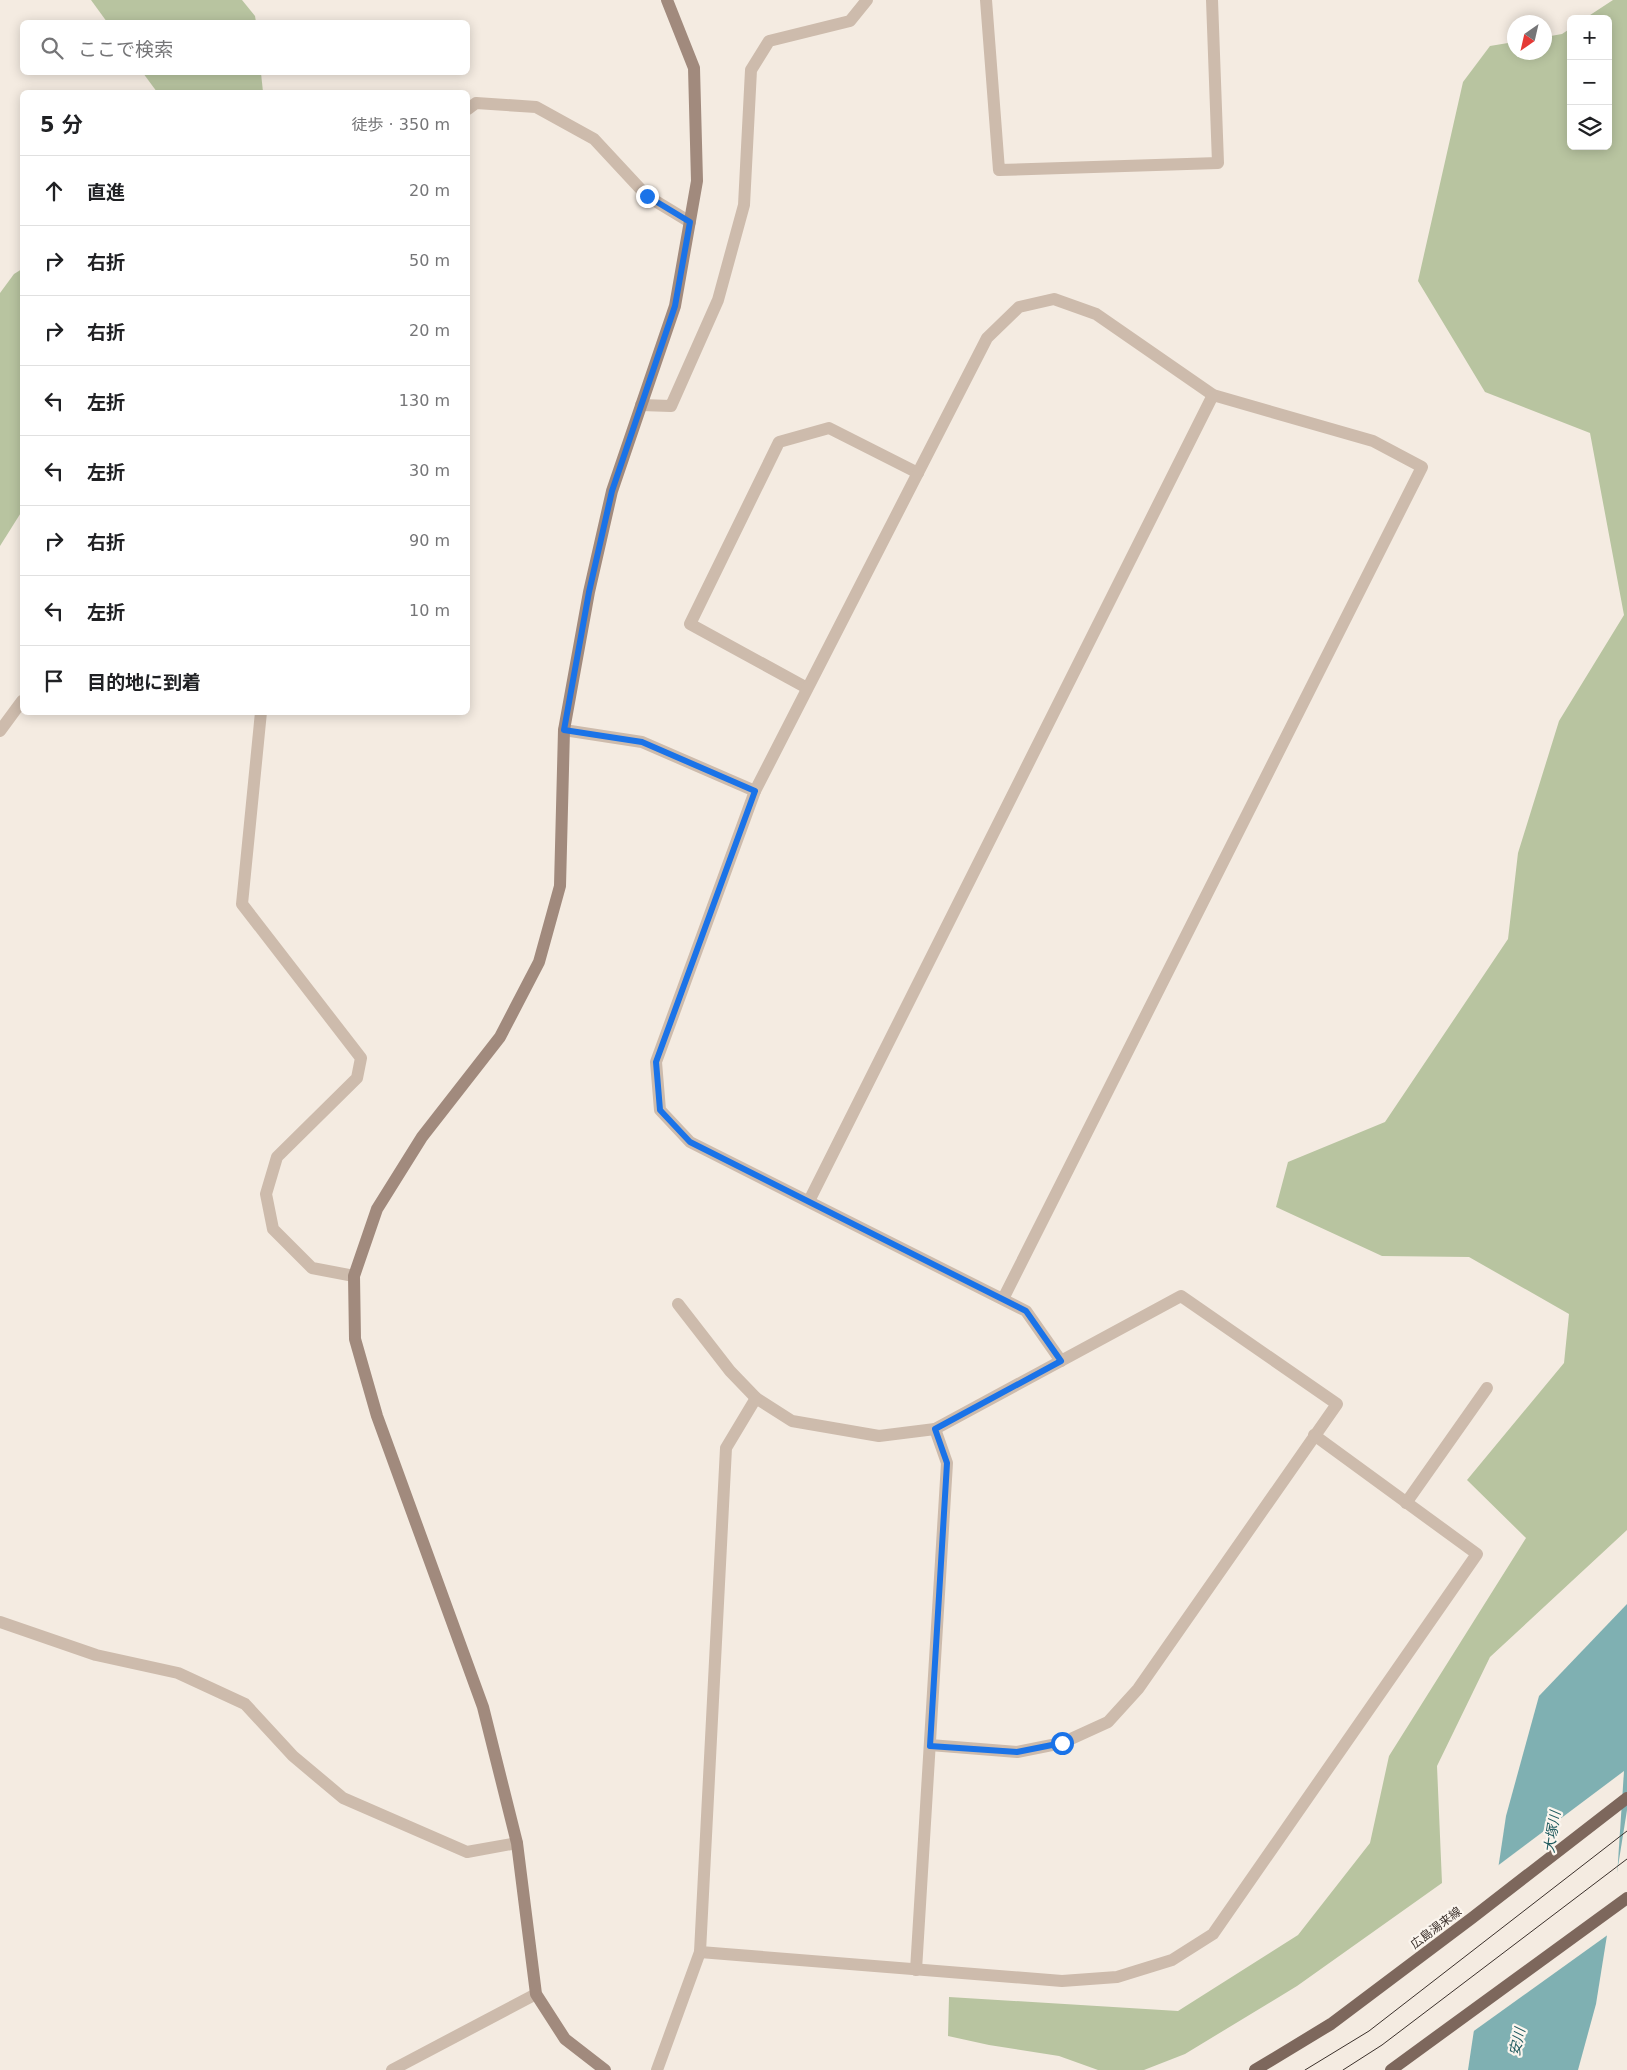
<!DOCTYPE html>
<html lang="ja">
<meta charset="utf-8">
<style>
body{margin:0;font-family:"DejaVu Sans","Noto Sans JP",sans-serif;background:#f2f2f2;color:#202124}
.controls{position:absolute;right:15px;top:15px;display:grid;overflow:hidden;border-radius:8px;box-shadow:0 2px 12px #0003}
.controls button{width:45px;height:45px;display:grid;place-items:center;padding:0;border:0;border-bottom:1px solid #e0e0e0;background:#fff;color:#202124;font:25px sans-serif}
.compass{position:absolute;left:1507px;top:15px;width:45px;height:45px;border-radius:50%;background:#fff;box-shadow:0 2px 12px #0003;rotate:214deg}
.stop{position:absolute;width:15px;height:15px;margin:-11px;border:4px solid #1a73e8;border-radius:50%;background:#fff}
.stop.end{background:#1a73e8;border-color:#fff;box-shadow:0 1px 5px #0008}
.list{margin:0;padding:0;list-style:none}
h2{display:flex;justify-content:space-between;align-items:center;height:65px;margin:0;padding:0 20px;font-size:21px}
h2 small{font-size:16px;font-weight:400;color:#757577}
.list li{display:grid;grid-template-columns:32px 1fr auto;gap:15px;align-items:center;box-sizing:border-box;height:70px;padding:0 20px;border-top:1px solid #e0e0e0}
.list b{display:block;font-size:19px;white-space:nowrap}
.list em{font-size:16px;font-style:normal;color:#757577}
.icon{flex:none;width:28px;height:28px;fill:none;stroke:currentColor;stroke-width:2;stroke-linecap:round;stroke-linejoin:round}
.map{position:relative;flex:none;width:1627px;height:2070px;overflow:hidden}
.search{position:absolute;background:#fff;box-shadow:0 2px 12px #0003;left:20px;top:20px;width:450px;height:55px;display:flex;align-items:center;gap:12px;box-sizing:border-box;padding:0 18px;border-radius:8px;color:#757577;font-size:19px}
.panel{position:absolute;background:#fff;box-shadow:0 2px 12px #0003;left:20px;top:90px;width:450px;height:625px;border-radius:8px}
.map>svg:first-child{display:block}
.green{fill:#b8c4a0}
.water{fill:#7fb0b2}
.pier{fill:#f4ebe1}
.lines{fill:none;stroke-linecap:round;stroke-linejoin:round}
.street{stroke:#cdbbac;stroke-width:12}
.secondary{stroke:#a18a7d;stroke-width:12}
.primary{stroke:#7d675c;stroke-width:12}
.tram{stroke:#3b302b;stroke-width:1}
.route{stroke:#1a73e8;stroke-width:6}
.labels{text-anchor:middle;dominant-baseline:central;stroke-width:4.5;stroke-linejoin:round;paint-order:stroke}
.street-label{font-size:12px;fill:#3b302b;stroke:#fbf5ee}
.water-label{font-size:14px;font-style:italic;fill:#1f5a5e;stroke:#fbf5ee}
</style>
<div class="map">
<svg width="1627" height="2070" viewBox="0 0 1627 2070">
<rect width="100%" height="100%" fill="#f4ebe1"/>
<g class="green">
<polygon points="91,0 242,0 255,16 256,22 107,22"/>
<polygon points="1613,0 1627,0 1627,1530 1490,1657 1437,1766 1442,1883 1297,1986 1185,2054 1144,2070 1098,2070 1059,2056 989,2045 948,2036 949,1997 1178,2011 1298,1935 1370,1843 1389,1756 1526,1538 1467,1480 1564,1363 1569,1314 1469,1257 1382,1256 1276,1207 1288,1162 1385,1122 1508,939 1518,853 1559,721 1624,615 1590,433 1485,392 1418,281 1463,82 1490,46 1514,42 1514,52 1544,52 1545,37 1562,34 1571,28 1571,146 1608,146 1608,19 1584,19"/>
<polygon points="143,73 261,73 263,92 157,92"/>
<polygon points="22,269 22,511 0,546 0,293 14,274"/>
</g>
<polygon class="water" points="1627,1604 1627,1810 1596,2004 1578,2070 1468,2070 1506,1816 1539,1696"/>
<polygon class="pier" points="1624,1771 1616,1892 1609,1934 1471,2033 1496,1867"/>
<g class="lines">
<g class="street">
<polyline points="986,0 999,170 1218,163 1212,0"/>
<polyline points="468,109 476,103 536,107 594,139 647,196 690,222"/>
<polyline points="641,405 671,406 718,300 744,205 751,70 769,41 850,21 867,0"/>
<polyline points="807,688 690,624 779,442 829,428 918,473"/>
<polyline points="261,712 242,904 361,1058 357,1078 277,1157 266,1194 273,1229 312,1268 354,1276"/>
<polyline points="564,730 642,742 755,791"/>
<polyline points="0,731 22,701"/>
<polyline points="809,1201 1213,395"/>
<polyline points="1003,1299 1422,467 1373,441 1213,395 1096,314 1054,299 1019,307 987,338 755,791 656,1062 660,1110 690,1142 1026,1311 1061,1361"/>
<polyline points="678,1304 730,1371 756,1398 792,1421 879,1436 935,1429 1181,1296 1337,1404 1138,1689 1108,1722 1062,1743 1017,1752 930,1745"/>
<polyline points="1406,1503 1487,1388"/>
<polyline points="0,1622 96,1655 178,1673 245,1704 293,1756 343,1798 467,1852 517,1843"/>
<polyline points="700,1952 1062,1981 1117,1977 1172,1960 1213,1934 1477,1554 1314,1435"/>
<polyline points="916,1970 947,1463 935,1429"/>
<polyline points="392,2070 536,1994"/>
<polyline points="657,2070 700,1952 726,1448 756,1398"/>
</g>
<polyline class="secondary" points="605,2070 565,2039 536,1994 517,1843 483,1707 377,1416 355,1339 354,1276 377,1209 422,1137 500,1037 539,962 560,886 564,730 589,592 612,491 675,306 697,181 694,68 667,0"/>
<g class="primary">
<polyline points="1255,2070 1331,2024 1472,1918 1627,1798"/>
<polyline points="1391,2070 1627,1898"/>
</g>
<g class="tram">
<polyline points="1305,2070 1369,2031 1627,1831"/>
<polyline points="1343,2070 1382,2045 1627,1859"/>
</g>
</g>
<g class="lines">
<polyline class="route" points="647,196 690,222 675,306 612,491 589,592 564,730 642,742 755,791 656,1062 660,1110 690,1142 1026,1311 1061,1361 935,1429 947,1463 930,1746 1017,1752 1062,1743"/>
</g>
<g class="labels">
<g class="street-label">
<text transform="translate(1436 1928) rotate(-37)">広島湯来線</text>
</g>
<g class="water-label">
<text transform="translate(1552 1832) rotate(-81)">大塚川</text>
<text transform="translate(1517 2042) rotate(-78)">安川</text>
</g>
</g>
</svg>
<div class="controls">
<button>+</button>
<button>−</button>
<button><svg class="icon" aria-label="layers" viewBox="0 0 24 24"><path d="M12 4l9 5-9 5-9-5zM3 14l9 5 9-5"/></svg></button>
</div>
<svg class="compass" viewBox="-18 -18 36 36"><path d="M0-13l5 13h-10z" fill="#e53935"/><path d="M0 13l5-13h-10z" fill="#757577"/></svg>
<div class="stop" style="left:1062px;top:1743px"></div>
<div class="stop end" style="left:647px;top:196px"></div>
<div class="search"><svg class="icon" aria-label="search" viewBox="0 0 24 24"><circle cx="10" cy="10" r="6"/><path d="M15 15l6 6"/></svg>ここで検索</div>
<section class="panel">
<h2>5 分<small>徒歩 · 350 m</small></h2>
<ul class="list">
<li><svg class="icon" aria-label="ahead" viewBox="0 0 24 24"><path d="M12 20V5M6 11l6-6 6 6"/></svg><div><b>直進</b></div><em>20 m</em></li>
<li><svg class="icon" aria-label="right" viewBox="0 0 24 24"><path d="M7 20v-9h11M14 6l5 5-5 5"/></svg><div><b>右折</b></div><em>50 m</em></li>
<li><svg class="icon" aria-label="right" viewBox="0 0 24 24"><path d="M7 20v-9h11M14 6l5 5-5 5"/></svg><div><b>右折</b></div><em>20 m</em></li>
<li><svg class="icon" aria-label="left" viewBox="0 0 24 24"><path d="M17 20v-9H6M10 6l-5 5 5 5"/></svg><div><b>左折</b></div><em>130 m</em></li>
<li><svg class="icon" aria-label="left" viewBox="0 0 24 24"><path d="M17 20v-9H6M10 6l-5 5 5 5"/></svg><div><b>左折</b></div><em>30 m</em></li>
<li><svg class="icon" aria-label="right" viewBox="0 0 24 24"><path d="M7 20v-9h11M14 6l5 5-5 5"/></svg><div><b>右折</b></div><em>90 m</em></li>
<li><svg class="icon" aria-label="left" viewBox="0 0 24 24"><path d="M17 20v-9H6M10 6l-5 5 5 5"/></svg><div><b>左折</b></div><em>10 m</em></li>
<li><svg class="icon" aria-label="arrive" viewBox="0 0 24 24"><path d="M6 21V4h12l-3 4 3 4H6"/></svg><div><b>目的地に到着</b></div></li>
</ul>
</section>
</div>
